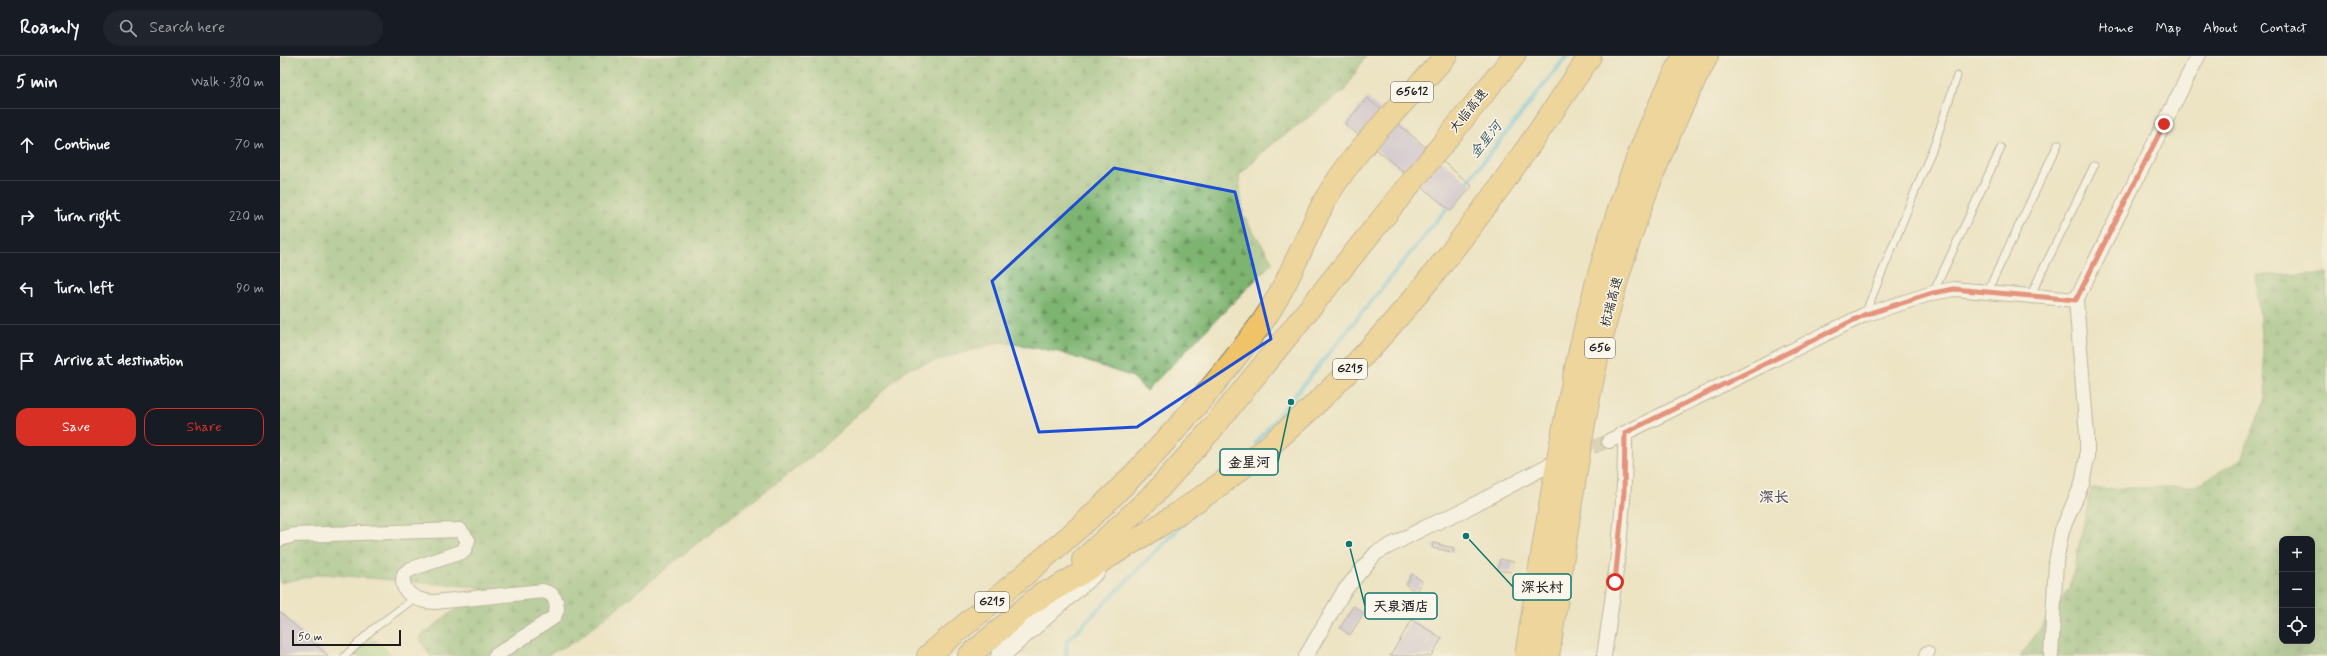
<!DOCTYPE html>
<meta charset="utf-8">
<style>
body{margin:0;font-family:Mynerve,"LXGW WenKai TC",sans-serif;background:#20242c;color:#f1f3f6}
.controls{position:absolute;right:12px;bottom:12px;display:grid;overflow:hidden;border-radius:8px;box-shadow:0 4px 16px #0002}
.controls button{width:36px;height:36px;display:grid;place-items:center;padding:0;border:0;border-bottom:1px solid #363941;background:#171b24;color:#f1f3f6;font:20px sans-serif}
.scale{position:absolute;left:12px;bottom:10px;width:109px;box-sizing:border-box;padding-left:4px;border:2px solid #1c1c1c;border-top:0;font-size:11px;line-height:14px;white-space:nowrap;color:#1c1c1c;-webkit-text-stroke:3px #fbf7ec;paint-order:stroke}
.stop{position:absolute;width:12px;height:12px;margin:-9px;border:3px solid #d93025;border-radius:50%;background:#fff}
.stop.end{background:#d93025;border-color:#fff;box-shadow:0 1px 4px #0008}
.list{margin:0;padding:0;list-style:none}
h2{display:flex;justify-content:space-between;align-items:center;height:52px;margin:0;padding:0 16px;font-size:17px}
h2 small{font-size:13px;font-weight:400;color:#9ea1a6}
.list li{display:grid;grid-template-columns:26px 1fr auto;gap:12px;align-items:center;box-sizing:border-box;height:72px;padding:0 16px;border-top:1px solid #363941}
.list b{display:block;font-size:15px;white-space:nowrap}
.list em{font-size:13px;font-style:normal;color:#9ea1a6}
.actions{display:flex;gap:8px;padding:12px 16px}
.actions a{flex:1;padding:9px 0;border:1px solid #d93025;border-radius:12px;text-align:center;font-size:14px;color:#d93025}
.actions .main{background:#d93025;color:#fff}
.icon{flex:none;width:22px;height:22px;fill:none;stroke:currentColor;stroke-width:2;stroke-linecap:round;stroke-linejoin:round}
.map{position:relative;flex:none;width:2047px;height:600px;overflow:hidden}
header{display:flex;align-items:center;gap:24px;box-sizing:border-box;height:56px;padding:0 20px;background:#171b24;border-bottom:1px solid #363941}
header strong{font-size:19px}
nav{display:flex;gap:22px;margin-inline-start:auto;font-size:14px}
.search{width:280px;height:36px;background:#20242c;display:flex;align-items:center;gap:10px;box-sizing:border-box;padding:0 14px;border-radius:22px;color:#9ea1a6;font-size:15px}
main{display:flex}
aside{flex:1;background:#171b24}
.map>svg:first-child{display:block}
.grass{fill:#9dd283;stroke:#5c7750}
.forest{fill:url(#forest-firs);stroke:#4d6846;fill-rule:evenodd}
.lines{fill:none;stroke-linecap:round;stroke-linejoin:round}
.stream{stroke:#64c3e2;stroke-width:4.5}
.building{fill:#b5aadb}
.minor-tunnel{stroke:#c3bca2;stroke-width:14;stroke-dasharray:14 7;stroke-linecap:butt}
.service-casing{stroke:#848070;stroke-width:9}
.minor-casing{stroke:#848070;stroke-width:16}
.tertiary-casing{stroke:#848070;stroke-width:20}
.trunk-casing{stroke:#848070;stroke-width:24}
.motorway-casing{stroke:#848070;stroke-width:24}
.service{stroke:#fff;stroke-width:7}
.minor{stroke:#fff;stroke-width:14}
.tertiary{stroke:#fff;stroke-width:18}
.trunk{stroke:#f0c369;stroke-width:22}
.motorway{stroke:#f0c369;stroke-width:22}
.route{stroke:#d93025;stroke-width:5}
.marked{fill:none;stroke:#1d4ed8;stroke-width:3;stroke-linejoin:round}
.labels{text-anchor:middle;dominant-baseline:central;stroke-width:3;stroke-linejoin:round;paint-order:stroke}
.shield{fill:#fbf7ec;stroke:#5f5e5a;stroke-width:1}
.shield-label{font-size:12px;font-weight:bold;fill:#1c1c1c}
.street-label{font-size:13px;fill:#1c1c1c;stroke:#fbf7ec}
.water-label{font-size:14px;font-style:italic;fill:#355661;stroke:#fbf7ec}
.quarter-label{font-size:15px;font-weight:bold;fill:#524e5f;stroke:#fbf7ec}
.leader{fill:none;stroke:#0f766e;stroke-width:1.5}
.callout-dot{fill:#0f766e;stroke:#fbf7ec;stroke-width:1.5}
.callout{fill:#fbf7ec;stroke:#0f766e;stroke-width:1.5}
.callout-label{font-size:14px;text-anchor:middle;font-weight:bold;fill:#1c1c1c}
</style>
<header>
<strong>Roamly</strong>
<div class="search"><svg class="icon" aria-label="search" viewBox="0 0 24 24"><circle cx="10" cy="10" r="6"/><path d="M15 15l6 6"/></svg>Search here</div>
<nav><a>Home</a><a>Map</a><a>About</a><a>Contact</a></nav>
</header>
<main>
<aside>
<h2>5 min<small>Walk · 380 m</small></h2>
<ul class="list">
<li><svg class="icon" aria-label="ahead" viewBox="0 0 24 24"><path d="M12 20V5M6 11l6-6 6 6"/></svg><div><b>Continue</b></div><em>70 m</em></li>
<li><svg class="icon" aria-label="right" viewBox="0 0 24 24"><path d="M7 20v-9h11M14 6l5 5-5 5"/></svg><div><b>Turn right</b></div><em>220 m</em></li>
<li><svg class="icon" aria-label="left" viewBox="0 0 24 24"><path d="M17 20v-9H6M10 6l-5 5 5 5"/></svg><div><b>Turn left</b></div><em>90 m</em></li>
<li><svg class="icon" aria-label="arrive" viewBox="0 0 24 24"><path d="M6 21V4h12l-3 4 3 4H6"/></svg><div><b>Arrive at destination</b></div></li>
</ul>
<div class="actions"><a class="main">Save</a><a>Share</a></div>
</aside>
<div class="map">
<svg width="2047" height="600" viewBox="0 0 2047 600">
<defs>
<pattern id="forest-firs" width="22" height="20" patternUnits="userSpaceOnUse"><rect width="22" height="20" fill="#7eb471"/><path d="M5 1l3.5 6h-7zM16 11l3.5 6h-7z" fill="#66925c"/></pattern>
</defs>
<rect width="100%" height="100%" fill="#fbf7ec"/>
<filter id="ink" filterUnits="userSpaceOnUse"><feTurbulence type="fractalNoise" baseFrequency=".025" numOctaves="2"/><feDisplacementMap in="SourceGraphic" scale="8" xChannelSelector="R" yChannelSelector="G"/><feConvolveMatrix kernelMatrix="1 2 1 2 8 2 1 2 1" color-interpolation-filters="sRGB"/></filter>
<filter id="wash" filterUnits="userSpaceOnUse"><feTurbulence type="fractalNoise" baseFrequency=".012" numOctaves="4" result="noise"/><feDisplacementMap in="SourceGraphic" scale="16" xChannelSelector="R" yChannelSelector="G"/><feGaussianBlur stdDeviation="0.9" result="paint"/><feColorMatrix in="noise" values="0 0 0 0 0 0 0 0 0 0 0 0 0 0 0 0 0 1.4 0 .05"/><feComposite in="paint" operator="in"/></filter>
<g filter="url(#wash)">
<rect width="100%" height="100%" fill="#ede4c4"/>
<polygon class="grass" points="91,585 97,585 112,600 67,600"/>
<g class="forest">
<polygon points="0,0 1086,0 1064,35 987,92 959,120 963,159 993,206 866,335 853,321 779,296 721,286 627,313 534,399 430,477 296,585 265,600 150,600 139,581 204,532 42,518 0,527"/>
<path d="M2047 218V600H1740L1790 532 1811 433 1915 430 1961 403 1986 342 1976 219ZM2002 483H2032V585H2002Z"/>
</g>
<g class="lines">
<g class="stream">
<polyline points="1184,130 1287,0"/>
<polyline points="976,387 1171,147"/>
<polyline points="786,600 787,585 909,462"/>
</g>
</g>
<g id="blocks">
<g class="building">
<polygon points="1087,42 1192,130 1171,155 1065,68"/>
<polygon points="1153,487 1174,492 1173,496 1152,492"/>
<polygon points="1220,503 1234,506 1231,516 1218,514"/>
<polygon points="1132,518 1142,525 1136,536 1126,529"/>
<polygon points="1073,550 1084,557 1070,579 1060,572"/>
<polygon points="0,556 48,600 0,600"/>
<polygon points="1132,564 1162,582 1151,600 1110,600"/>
</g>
</g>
</g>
<g filter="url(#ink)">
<use href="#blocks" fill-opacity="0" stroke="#848070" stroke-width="1"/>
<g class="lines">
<polyline class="minor-tunnel" points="1293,399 1329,385"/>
<defs>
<g id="service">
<polyline points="1707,236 1778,88"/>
<polyline points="1653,237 1721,92"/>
<polyline points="1750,240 1814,110"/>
<polyline points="1585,258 1656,84 1677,20"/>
<polyline points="65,600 93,573 135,542"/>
</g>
<g id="minor">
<polyline points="1329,385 1345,377"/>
<path d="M0 483 14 479 180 474 188 484 184 495 131 513 124 518C118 538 140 546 155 546L263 535 271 538 276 545 277 553 274 561 215 600"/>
<polyline points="1026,600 1064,535 1096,497 1146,471 1182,455 1267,410"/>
<path d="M1324 600C1335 526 1346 453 1345 377L1584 259 1653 237 1674 233 1796 244"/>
<polyline points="1646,600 1647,597"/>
<polyline points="1771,600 1776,506 1782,474 1802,428 1807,402 1807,379 1796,244 1918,0"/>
</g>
<polyline id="tertiary" points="720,600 817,514"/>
<g id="trunk">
<polyline points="803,504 875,437 931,374 1144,111"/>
<path d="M753 546C824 503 898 462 963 411 1106 299 1210 149 1310 0"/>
<path d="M648 600C704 552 762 506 816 456 877 398 931 335 981 268 1007 231 1023 187 1044 146 1058 120 1078 96 1098 73"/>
<polyline points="689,600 764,536"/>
</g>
<g id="motorway">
<polyline points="1098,73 1166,0"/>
<polyline points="1144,111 1234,0"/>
<path d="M1246 600C1279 395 1305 186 1404 0"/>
<path d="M1268 600C1286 486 1299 369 1328 257 1351 168 1384 81 1427 0"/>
</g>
</defs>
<use href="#service" class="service-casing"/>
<use href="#minor" class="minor-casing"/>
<use href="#tertiary" class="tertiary-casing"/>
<use href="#trunk" class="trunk-casing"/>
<use href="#motorway" class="motorway-casing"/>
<use href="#service" class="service"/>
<use href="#minor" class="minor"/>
<use href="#tertiary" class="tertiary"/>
<use href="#trunk" class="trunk"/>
<use href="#motorway" class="motorway"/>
</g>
</g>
<g class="lines" filter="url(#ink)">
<polyline class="route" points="1335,526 1344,436 1345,377 1584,259 1653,237 1674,233 1796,244 1884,68"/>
</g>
<path d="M0 0H2047V600H0ZM834 112 955 136 991 283 857 371 759 376 712 225Z" fill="#ede4c4" fill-opacity=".55" fill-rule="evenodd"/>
<path class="marked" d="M834 112 955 136 991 283 857 371 759 376 712 225Z"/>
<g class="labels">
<g class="shield">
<rect x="1111" y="26" width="42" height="20" rx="3"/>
<rect x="1305" y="282" width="30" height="20" rx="3"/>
<rect x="1053" y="303" width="34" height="20" rx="3"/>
<rect x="695" y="536" width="34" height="20" rx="3"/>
</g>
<g class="shield-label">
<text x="1132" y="36">G5612</text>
<text x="1320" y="292">G56</text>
<text x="1070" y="313">G215</text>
<text x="712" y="546">G215</text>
</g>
<g class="street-label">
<text transform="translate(1189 55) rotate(-51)">大临高速</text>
<text transform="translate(1332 246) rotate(-75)">杭瑞高速</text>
</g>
<g class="water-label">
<text transform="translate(1206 84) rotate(-51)">金星河</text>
</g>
<g class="quarter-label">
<text x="1494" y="442">深长</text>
</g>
</g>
<path class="leader" d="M1011 346L998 406M1186 480L1233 531M1069 488L1085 550"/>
<g class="callout-dot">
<circle cx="1011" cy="346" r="4"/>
<circle cx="1186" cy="480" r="4"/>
<circle cx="1069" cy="488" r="4"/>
</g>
<g class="callout">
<rect x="940" y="393" width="58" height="26" rx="4"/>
<rect x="1233" y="518" width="58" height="26" rx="4"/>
<rect x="1085" y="537" width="72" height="26" rx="4"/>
</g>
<g class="callout-label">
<text x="969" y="411">金星河</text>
<text x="1262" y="536">深长村</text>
<text x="1121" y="555">天泉酒店</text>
</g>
</svg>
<div class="controls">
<button>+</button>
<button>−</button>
<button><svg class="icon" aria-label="locate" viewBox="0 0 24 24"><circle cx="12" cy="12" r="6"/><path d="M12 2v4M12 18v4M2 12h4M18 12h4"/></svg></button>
</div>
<div class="scale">50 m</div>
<div class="stop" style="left:1335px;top:526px"></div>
<div class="stop end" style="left:1884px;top:68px"></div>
</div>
</main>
